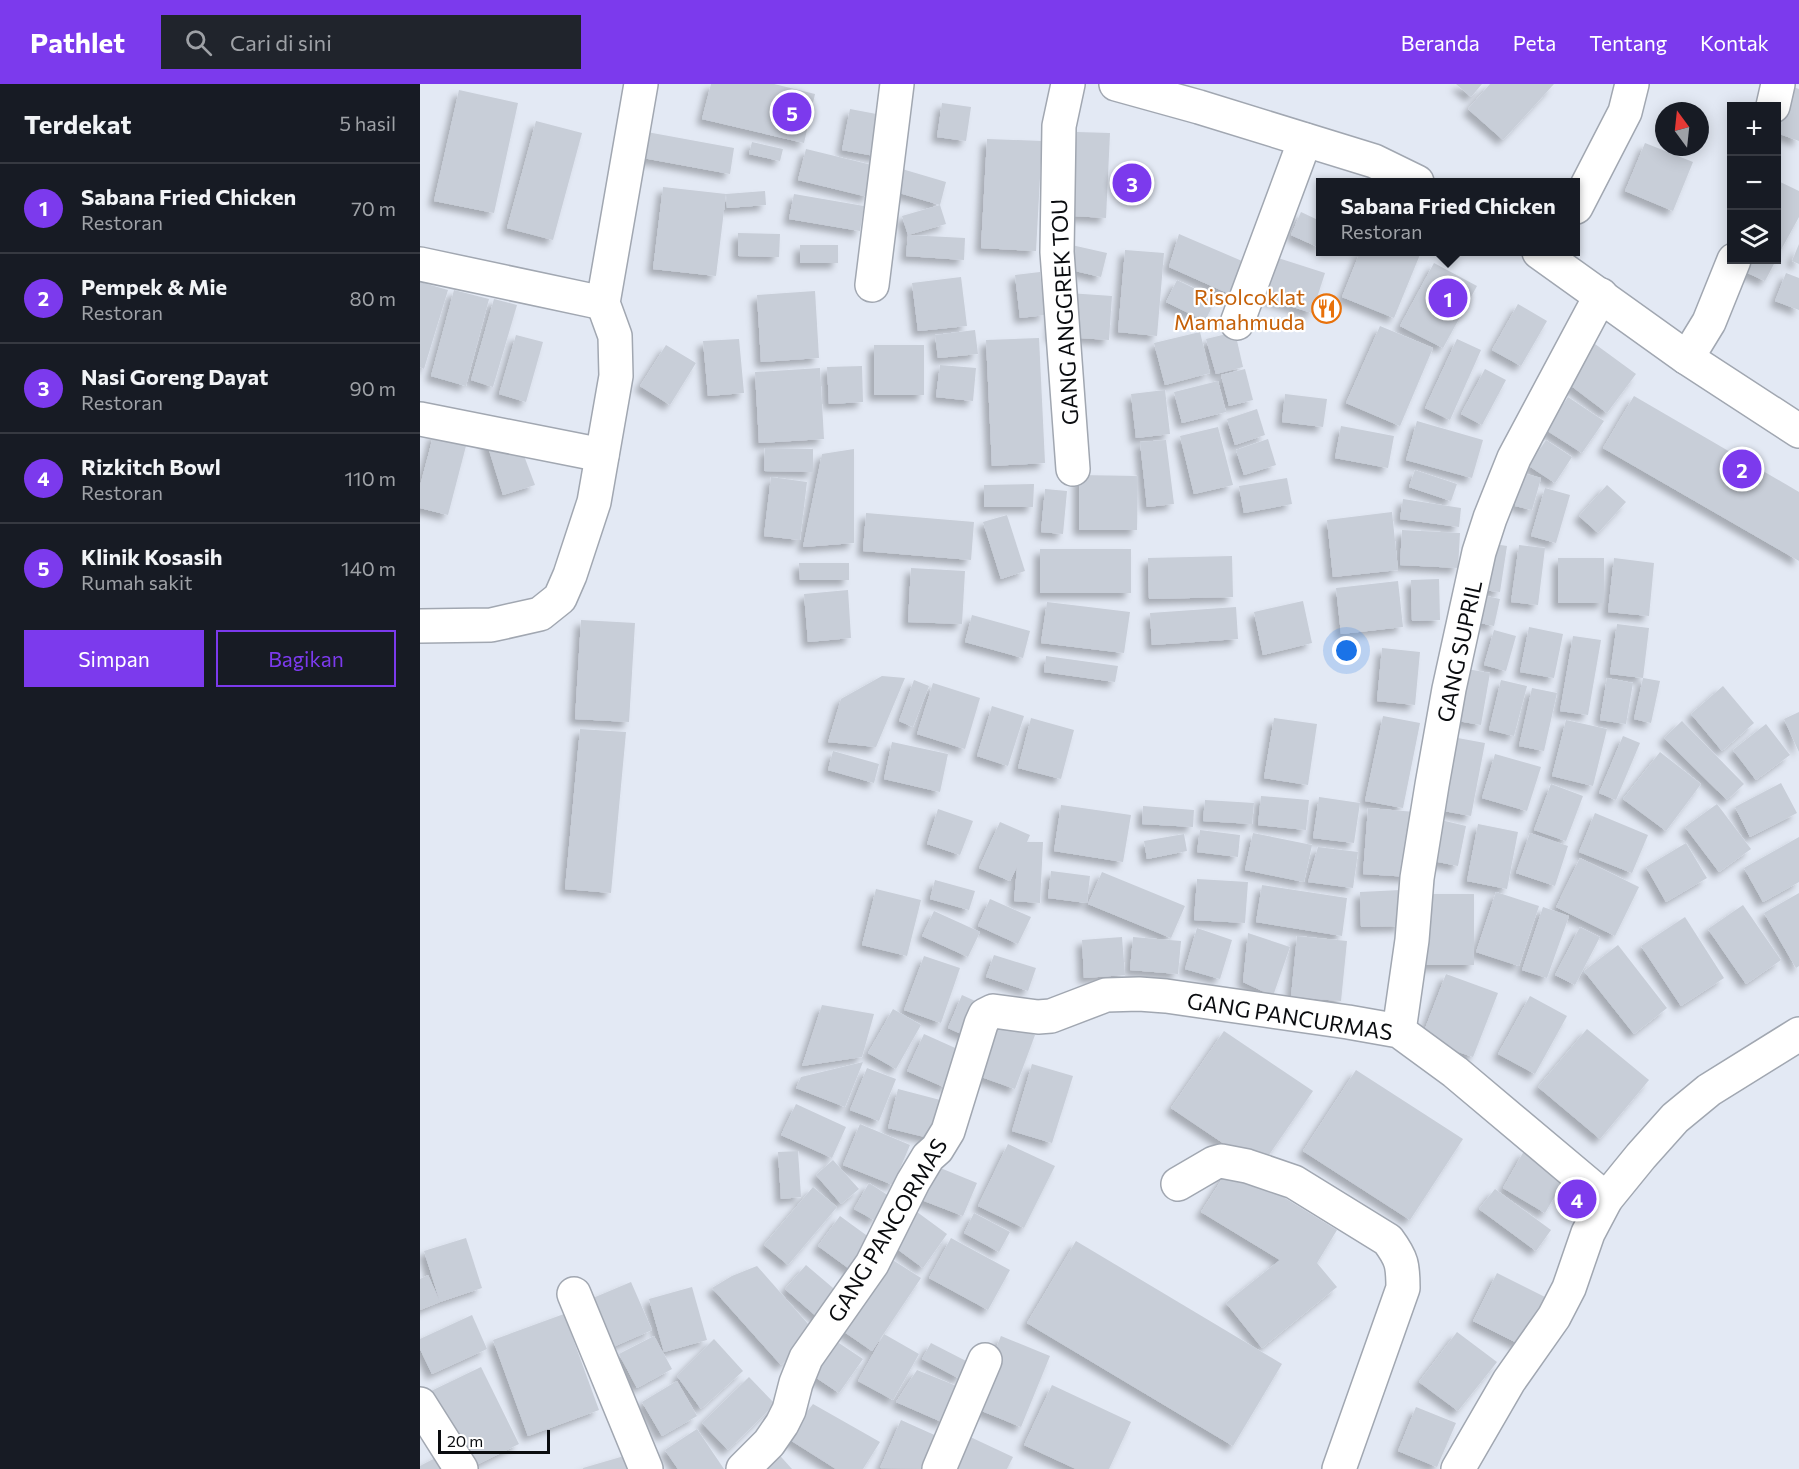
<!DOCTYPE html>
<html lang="id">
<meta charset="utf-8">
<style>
body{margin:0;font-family:Commissioner,sans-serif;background:#20242c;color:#f1f3f6}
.controls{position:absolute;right:18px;top:18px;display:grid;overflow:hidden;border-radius:0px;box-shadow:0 3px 15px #0003}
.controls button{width:54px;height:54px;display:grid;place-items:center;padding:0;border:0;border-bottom:2px solid #363941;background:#171b24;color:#f1f3f6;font:30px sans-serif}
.compass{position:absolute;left:1235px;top:18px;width:54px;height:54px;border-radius:50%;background:#171b24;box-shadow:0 3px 15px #0003;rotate:345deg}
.scale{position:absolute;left:18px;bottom:15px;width:112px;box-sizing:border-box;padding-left:6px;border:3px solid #0a0c0f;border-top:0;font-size:16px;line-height:21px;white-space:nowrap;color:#0a0c0f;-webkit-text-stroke:4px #fff;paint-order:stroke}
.you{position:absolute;left:927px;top:567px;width:21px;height:21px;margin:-15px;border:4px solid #fff;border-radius:50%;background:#1a73e8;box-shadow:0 0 0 9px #1a73e833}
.badge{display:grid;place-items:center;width:39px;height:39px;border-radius:50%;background:#7c3aed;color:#fff;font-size:20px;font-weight:700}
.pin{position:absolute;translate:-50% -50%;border:3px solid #fff;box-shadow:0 2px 6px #0006}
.popup{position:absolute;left:896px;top:94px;width:264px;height:78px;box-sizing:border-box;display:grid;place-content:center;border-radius:0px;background:#171b24;filter:drop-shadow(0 2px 4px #0005);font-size:20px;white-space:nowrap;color:#9ea1a6}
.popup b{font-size:22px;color:#f1f3f6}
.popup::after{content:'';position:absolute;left:50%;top:100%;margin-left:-12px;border:12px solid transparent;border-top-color:#171b24}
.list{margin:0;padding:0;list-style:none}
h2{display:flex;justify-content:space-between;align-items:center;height:78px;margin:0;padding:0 24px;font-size:26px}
h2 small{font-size:20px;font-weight:400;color:#9ea1a6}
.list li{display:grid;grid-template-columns:39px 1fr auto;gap:18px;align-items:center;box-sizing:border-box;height:90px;padding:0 24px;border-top:2px solid #363941}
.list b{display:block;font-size:22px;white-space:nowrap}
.list p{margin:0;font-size:20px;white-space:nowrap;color:#9ea1a6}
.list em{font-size:20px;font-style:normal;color:#9ea1a6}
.actions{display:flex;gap:12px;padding:18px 24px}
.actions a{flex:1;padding:14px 0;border:2px solid #7c3aed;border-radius:0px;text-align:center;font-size:21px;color:#7c3aed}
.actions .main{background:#7c3aed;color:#fff}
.icon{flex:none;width:33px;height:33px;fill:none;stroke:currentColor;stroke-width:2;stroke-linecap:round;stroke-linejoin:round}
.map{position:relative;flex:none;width:1379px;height:1385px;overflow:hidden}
header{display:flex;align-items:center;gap:36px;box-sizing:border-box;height:84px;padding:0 30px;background:#7c3aed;color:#fff}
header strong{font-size:28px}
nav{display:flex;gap:33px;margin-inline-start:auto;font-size:21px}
.search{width:420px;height:54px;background:#20242c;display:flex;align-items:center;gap:15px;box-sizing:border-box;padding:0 21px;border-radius:0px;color:#9ea1a6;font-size:22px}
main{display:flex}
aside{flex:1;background:#171b24}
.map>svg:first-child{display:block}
.building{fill:#c8ced8;filter:url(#shadow)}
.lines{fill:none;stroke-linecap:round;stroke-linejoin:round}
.minor-casing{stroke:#a1a7b1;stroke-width:36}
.minor{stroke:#fff;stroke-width:33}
.labels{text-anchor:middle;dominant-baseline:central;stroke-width:4.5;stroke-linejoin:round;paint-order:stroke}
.food-label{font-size:22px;fill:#c56008;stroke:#fff;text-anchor:end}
.street-label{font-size:22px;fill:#0a0c0f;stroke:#fff}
</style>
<header>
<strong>Pathlet</strong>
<div class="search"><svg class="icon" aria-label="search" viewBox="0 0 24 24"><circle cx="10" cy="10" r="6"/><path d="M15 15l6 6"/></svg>Cari di sini</div>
<nav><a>Beranda</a><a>Peta</a><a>Tentang</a><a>Kontak</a></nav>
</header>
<main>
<aside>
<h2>Terdekat<small>5 hasil</small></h2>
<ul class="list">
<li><span class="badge">1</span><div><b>Sabana Fried Chicken</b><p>Restoran</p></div><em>70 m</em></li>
<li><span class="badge">2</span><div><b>Pempek &amp; Mie</b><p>Restoran</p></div><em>80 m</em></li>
<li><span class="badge">3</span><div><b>Nasi Goreng Dayat</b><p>Restoran</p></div><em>90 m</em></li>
<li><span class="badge">4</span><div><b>Rizkitch Bowl</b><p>Restoran</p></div><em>110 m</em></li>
<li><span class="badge">5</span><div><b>Klinik Kosasih</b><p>Rumah sakit</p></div><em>140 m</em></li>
</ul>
<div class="actions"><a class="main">Simpan</a><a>Bagikan</a></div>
</aside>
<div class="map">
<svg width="1379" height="1385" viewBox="0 0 1379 1385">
<defs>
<filter id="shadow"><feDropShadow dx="-5.5" dy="5.5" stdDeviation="3" flood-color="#0004"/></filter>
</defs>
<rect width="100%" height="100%" fill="#e3e9f4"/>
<g class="building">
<polygon points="291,0 354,0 395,10 384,59 282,35"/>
<polygon points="1036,0 1062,0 1051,13"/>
<polygon points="1070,0 1134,0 1083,56 1048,25"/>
<polygon points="1373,3 1379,5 1379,57 1357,49"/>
<polygon points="39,6 98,19 74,129 14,117"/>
<polygon points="522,19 551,23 546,57 517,53"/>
<polygon points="430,25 467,32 460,73 422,66"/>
<polygon points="116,37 162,49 133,156 87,144"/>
<polygon points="216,46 314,64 310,90 212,72"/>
<polygon points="657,48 690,49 686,134 653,132"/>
<polygon points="567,55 622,57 616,167 561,164"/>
<polygon points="332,58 363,65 360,77 329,70"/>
<polygon points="1225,59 1273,78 1253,127 1205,107"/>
<polygon points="386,65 456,82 448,113 378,96"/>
<polygon points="482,85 526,98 520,121 476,108"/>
<polygon points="1356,96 1379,107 1379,133 1356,175"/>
<polygon points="243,103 306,110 345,107 346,121 307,124 306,110 296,192 233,185"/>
<polygon points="374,110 444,122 440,147 369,135"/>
<polygon points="520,121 526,140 488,151 482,132"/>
<polygon points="881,128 900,137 900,164 871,151"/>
<polygon points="318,149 360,150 359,173 318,172"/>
<polygon points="759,150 829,180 814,212 749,183"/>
<polygon points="488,151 545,154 544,176 486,172"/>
<polygon points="647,160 687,169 681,193 642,184"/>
<polygon points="1379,160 1379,180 1372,177"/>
<rect x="380" y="161" width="38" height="18"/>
<polygon points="705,166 744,169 737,252 698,248"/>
<polygon points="940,168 1001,168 974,234 922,213"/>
<polygon points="855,173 905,189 892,229 842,213"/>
<polygon points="1325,176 1356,176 1345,197 1323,187"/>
<polygon points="1014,179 1057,202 1023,264 980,242"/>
<polygon points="620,188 625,231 600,234 595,191"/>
<polygon points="1366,189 1379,194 1379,226 1355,217"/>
<polygon points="541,193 547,242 498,247 492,199"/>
<polygon points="757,196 796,215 785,237 746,218"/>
<polygon points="0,198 28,206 4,285 0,283"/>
<polygon points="34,206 69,215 46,302 11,292"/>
<polygon points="395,207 399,274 341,278 337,211"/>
<polygon points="634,208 692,212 689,256 631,252"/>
<polygon points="74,215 97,221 73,303 51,296"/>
<polygon points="1098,220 1127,237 1101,282 1072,266"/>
<polygon points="960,242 1013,264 980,342 926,319"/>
<polygon points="555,246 558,270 518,274 515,251"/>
<polygon points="780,248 790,289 745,301 734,259"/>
<polygon points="815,248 823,283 796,290 786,255"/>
<polygon points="96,251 123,258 106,318 79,310"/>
<polygon points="619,254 625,379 572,382 566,256"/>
<polygon points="319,255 324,309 288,312 283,257"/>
<polygon points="1037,255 1061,266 1030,336 1005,324"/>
<polygon points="1175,260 1216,290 1187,329 1146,298"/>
<polygon points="246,261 276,279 250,321 220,302"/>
<rect x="454" y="261" width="50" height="50"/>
<polygon points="520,281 556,284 553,317 516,313"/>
<polygon points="442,282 443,318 409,320 407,283"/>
<polygon points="400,284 404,355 339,359 335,288"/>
<polygon points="825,285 833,316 809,322 801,291"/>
<polygon points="1065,285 1086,296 1062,341 1041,330"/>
<polygon points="798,297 806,328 762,339 754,308"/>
<polygon points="745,306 750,350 716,354 711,310"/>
<polygon points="865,310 907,315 903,343 862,338"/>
<polygon points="1214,312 1379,408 1379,477 1183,364"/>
<polygon points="1148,313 1184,337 1162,369 1126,346"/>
<polygon points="837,325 845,351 815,361 807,335"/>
<polygon points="997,337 1063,356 1052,394 986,376"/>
<polygon points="921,342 974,352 968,384 915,374"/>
<polygon points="798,343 813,401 774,410 760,352"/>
<polygon points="14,349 47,358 28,431 0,424 0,402"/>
<polygon points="64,350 100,361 115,401 83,411"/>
<polygon points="848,355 856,381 824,391 816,366"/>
<polygon points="746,356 754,420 727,423 720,358"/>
<polygon points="1126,356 1152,373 1135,399 1109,382"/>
<polygon points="345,364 393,365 393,388 344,387"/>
<polygon points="434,365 434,459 383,463 402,370"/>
<polygon points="995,386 1037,400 1031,417 989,403"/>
<polygon points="1103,389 1121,394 1112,426 1095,422"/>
<polygon points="659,391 718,392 717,446 659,446"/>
<polygon points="351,393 387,398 380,456 344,452"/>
<polygon points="867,394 872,420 824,429 819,402"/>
<polygon points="614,400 613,423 564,423 564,401"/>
<polygon points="1187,401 1206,418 1178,449 1159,432"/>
<polygon points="1125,404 1150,411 1136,459 1111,452"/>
<polygon points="625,405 647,407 643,450 621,448"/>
<polygon points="983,415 1041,424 1039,443 980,435"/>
<polygon points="972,428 978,486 913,493 907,436"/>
<polygon points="446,429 554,438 551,476 443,467"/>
<polygon points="587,431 605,487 581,495 563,438"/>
<polygon points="982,446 1040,449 1038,484 980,481"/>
<polygon points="1068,459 1087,462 1080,508 1062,506"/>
<polygon points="1099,461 1125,464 1118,521 1091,518"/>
<rect x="620" y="465" width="91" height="44"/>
<polygon points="812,472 813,513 729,515 728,474"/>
<rect x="1138" y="474" width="46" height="45"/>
<polygon points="1194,474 1234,479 1229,532 1188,528"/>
<polygon points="379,479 429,479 429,496 380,496"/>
<polygon points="491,484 545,487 542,540 488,538"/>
<polygon points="1019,495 1020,536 992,537 991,496"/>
<polygon points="978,497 983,543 921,550 916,504"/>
<polygon points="428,506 431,554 388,558 384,510"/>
<polygon points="1057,510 1080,515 1074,542 1051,537"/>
<polygon points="883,517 892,559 843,571 834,528"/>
<polygon points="627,518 710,528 704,569 621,559"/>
<polygon points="816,523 818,555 732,561 730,529"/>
<polygon points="552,531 610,547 603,574 545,558"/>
<polygon points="161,536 215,539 209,638 155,635"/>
<polygon points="1197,540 1229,544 1223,594 1190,590"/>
<polygon points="1109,543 1143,550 1134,594 1100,588"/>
<polygon points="1074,546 1096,552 1086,587 1064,581"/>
<polygon points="1153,552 1181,556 1168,631 1140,627"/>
<polygon points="962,564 1000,568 995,621 957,617"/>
<polygon points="626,572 698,582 695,598 624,588"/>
<polygon points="1041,584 1070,589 1061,641 1032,636"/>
<polygon points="462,592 485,594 456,663 408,658 421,615"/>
<polygon points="1187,594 1213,599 1206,640 1180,636"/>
<polygon points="1223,594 1240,597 1231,639 1214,635"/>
<polygon points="494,596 509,602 493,643 479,637"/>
<polygon points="1081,596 1107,602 1094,652 1069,646"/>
<polygon points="513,599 560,614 545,665 497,650"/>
<polygon points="1303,602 1334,639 1302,667 1271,630"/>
<polygon points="1112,604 1137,609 1124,667 1099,662"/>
<polygon points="572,622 604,632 588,682 557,672"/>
<polygon points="1379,628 1379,668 1364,635"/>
<polygon points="963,632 1000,639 983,724 945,717"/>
<polygon points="611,634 654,646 641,695 598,684"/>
<polygon points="854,634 897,640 888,701 844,694"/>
<polygon points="1146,636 1187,645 1173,702 1132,692"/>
<polygon points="1262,637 1324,700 1307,716 1244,654"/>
<polygon points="1346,640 1370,671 1336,696 1313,666"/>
<polygon points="160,645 206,648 191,809 145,805"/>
<polygon points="1203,652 1220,659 1196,716 1179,709"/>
<polygon points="1032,653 1065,659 1051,732 1018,726"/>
<polygon points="472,658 528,670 520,708 464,695"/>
<polygon points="413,667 459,680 454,699 408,686"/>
<polygon points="1240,668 1281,700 1246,747 1203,715"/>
<polygon points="1075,670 1121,683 1107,727 1062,714"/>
<polygon points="1361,699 1377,729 1330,753 1315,723"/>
<polygon points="1131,700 1163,712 1146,757 1114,746"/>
<polygon points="841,712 889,716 886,746 838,741"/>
<polygon points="899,713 940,719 934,759 893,754"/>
<polygon points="785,716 834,719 832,740 783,737"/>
<polygon points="1297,720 1331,765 1299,788 1265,743"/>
<polygon points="641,721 711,731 703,778 634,767"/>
<polygon points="723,722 774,726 773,743 722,740"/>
<polygon points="948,724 995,728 990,793 943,790"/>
<polygon points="518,725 553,737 540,771 507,760"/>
<polygon points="1175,729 1228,751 1212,789 1159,768"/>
<polygon points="1021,736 1046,742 1038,782 1013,777"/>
<polygon points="580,738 610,751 607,758 623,758 620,819 594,817 597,783 590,797 559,784"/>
<polygon points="1058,740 1098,748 1087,805 1047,797"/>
<polygon points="780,746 820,751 818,773 777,768"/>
<polygon points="833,749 892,761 884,798 825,786"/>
<polygon points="1110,749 1148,762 1135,802 1096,789"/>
<polygon points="764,750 767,767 727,775 724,757"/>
<polygon points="1379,753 1379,798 1343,818 1324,784"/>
<polygon points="1266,759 1287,794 1246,818 1226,783"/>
<polygon points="898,763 938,768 933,804 888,798"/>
<polygon points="1160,774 1219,803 1195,852 1136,823"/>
<polygon points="631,787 670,792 667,819 628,814"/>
<polygon points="682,788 765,822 751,854 668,820"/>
<polygon points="777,795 828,798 825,839 774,836"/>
<polygon points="515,796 555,807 549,826 510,815"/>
<polygon points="842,801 927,814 922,852 836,838"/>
<polygon points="456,805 501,816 487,872 442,861"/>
<polygon points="981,806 982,842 941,843 940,808"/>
<polygon points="1076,808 1119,822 1099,882 1056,868"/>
<polygon points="1379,809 1379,882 1376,884 1344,829"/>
<polygon points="997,810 1054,810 1054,881 998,881"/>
<polygon points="570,815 611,833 598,860 558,842"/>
<polygon points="1323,821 1361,876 1326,900 1288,845"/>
<polygon points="1123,823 1149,832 1127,894 1102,886"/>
<polygon points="514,827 560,848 548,873 502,852"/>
<polygon points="1265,833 1304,894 1261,922 1221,862"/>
<polygon points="1160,843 1180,853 1155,901 1135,891"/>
<polygon points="777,844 812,856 800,895 765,885"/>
<polygon points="828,849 870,863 853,912 823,898"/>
<polygon points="877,852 927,857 921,917 871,913"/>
<polygon points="702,853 705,891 664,894 662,856"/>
<polygon points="713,853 761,857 758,890 710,886"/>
<polygon points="1198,861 1247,924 1214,950 1164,887"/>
<polygon points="574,871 616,884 608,907 566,893"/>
<polygon points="504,872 540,884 521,939 484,926"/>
<polygon points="1026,890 1078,909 1053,973 1001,955"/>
<polygon points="542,911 564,921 550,954 528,944"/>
<polygon points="1110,912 1147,932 1115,990 1078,970"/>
<polygon points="402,921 454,930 442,973 382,982"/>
<polygon points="473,925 501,941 476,985 448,969"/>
<polygon points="570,934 615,951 595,1005 550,989"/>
<polygon points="1167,945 1229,996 1180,1055 1118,1003"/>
<polygon points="804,947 893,1007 840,1084 751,1024"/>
<polygon points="504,950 542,967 526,1004 487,987"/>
<polygon points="443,978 425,1023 376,1004 381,993"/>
<polygon points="612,980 653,992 632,1059 592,1047"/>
<polygon points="447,984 476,995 459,1037 430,1026"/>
<polygon points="936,986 1043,1055 990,1136 883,1067"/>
<polygon points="478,1005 528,1018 517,1056 468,1044"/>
<polygon points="376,1020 426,1043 412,1074 361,1051"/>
<polygon points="440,1040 490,1061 473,1101 423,1081"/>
<polygon points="588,1060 635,1082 604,1144 558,1122"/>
<polygon points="378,1067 381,1113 361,1115 358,1068"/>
<polygon points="1104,1067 1147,1091 1125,1129 1083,1104"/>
<polygon points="413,1076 439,1105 421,1120 396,1091"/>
<polygon points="513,1081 557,1099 543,1132 499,1115"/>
<polygon points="811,1081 917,1146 897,1179 917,1203 842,1264 806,1219 860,1176 781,1128"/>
<polygon points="449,1099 469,1112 454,1136 434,1125"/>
<polygon points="393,1103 417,1123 368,1181 344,1161"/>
<polygon points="1075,1105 1131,1146 1116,1167 1059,1125"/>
<polygon points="493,1125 527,1150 503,1184 469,1159"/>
<polygon points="554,1129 590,1148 579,1168 544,1149"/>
<polygon points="420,1132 457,1159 435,1189 398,1162"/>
<polygon points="46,1154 62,1204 20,1218 4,1167"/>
<polygon points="531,1154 590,1186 568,1226 509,1194"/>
<polygon points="656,1157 862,1280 813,1362 607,1239"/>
<polygon points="468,1173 501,1194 452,1267 420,1245"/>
<polygon points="386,1181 426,1215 404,1239 365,1205"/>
<polygon points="337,1182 396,1249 361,1281 292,1204 312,1192"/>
<polygon points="1077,1189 1125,1213 1101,1261 1053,1237"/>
<polygon points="8,1191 20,1218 0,1226 0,1195"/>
<polygon points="211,1198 232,1246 193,1263 173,1214"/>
<polygon points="272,1203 287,1256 244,1268 229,1215"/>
<polygon points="144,1230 179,1326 108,1352 73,1256"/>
<polygon points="52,1231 67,1265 12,1290 0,1265 0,1255"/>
<polygon points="1037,1248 1077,1278 1038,1327 999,1298"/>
<polygon points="464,1250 499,1270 473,1316 438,1297"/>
<polygon points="234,1252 252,1285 217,1304 199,1270"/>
<polygon points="581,1252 630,1272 601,1343 552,1323"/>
<polygon points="410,1253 443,1275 419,1309 386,1287"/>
<polygon points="294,1255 323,1287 281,1325 257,1292"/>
<polygon points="511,1259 548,1278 540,1295 502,1275"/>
<polygon points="61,1283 99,1360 48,1385 7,1309"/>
<polygon points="497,1286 539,1303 524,1339 476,1318"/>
<polygon points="329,1293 355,1320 308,1366 282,1339"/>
<polygon points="257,1297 277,1332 242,1352 222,1318"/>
<polygon points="632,1301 711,1338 689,1385 656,1385 604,1361"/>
<polygon points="393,1320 460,1358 443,1385 416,1385 367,1354"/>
<polygon points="996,1323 1036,1339 1017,1383 978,1367"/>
<polygon points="481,1336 519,1353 505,1385 460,1384"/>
<polygon points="277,1345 304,1385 258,1385 245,1366"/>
<polygon points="546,1351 593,1373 587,1385 530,1385"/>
<polygon points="353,1364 372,1385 329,1385"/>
<polygon points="23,1370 30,1385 0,1385 0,1382"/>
<polygon points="211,1370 217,1385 163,1385 163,1384"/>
</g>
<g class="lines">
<defs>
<g id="minor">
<polyline points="648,0 639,42 637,168 653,385"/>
<polyline points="696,0 779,23 954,77 997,98"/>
<polyline points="1353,22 1358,0"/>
<polyline points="1156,123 1205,28 1212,0"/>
<polyline points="1119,168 1267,274 1379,347"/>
<polyline points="0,180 183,219"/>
<polyline points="452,201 477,0"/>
<polyline points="817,239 885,56"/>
<polyline points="1267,274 1289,238 1314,176"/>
<polyline points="0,335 182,371"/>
<polyline points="0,542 71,541 120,530 140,514 150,491 174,418 196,292 195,252 183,219 221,0"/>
<polyline points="979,947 992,856 997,794 1012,701 1029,605 1059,468 1070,434 1094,374 1181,211"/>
<path d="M758 1100 794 1079 801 1077 827 1082 874 1098 968 1156C982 1175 983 1181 983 1204L919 1385"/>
<polyline points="154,1210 226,1385"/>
<polyline points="0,1320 41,1385"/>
<polyline points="323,1385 349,1359 362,1340 369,1326 376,1299 386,1274 452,1180 493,1098 508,1073 517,1065 528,1047 561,940 565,931 573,927 618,933 631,932 686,911 719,910 746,912 928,938 979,947 1035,988 1186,1115"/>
<polyline points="519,1385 565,1276"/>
<polyline points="1038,1385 1089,1297 1134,1233 1149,1204 1168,1149 1186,1115 1221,1072 1255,1034 1289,1006 1379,950"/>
</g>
</defs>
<use href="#minor" class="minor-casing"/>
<use href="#minor" class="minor"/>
</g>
<defs>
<symbol id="restaurant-ring" viewBox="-11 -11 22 22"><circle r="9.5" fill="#fff" stroke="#e8710a" stroke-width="1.5"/><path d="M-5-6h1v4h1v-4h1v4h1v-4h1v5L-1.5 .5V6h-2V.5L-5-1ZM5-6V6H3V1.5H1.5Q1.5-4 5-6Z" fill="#e8710a"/></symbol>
</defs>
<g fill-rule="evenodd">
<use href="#restaurant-ring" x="890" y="208" width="33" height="33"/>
</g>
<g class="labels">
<g class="food-label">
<text x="885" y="212">Risolcoklat<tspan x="885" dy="25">Mamahmuda</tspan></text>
</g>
<g class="street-label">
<text transform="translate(644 228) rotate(-93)">GANG ANGGREK TOU</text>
<text transform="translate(1039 567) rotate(-78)">GANG SUPRIL</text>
<text transform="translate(870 932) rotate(9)">GANG PANCURMAS</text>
<text transform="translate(467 1146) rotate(-59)">GANG PANCORMAS</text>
</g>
</g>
</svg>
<div class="controls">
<button>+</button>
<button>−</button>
<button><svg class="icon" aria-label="layers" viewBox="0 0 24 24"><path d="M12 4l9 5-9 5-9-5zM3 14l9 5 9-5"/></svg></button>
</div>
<svg class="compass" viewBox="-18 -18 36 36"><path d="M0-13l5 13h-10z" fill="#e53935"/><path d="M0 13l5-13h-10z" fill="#9ea1a6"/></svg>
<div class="scale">20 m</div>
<div class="you"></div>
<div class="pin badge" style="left:1028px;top:214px">1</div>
<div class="popup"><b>Sabana Fried Chicken</b>Restoran</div>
<div class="pin badge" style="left:1322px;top:385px">2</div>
<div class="pin badge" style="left:712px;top:99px">3</div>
<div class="pin badge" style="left:1157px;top:1115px">4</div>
<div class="pin badge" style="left:372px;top:28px">5</div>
</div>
</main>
